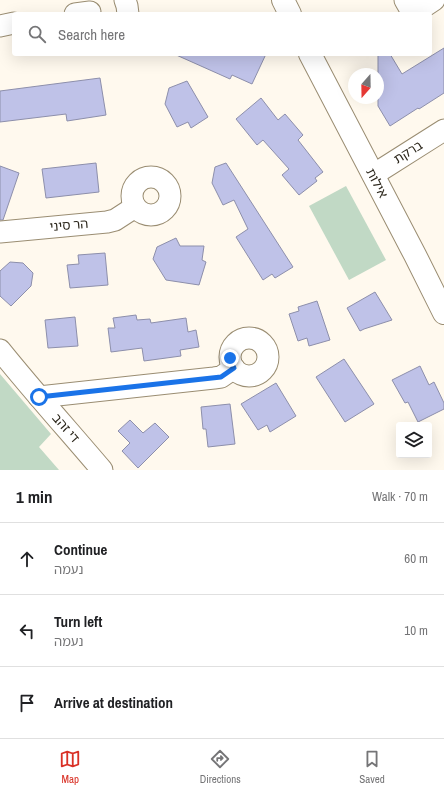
<!DOCTYPE html>
<meta charset="utf-8">
<style>
body{margin:0;font-family:"Archivo Narrow","Noto Sans Hebrew",sans-serif;background:#f2f2f2;color:#202124}
.controls{position:absolute;right:12px;bottom:12px;display:grid;overflow:hidden;border-radius:4px;box-shadow:0 4px 16px #0002}
.controls button{width:36px;height:36px;display:grid;place-items:center;padding:0;border:0;border-bottom:1px solid #e0e0e0;background:#fff;color:#202124;font:20px sans-serif}
.compass{position:absolute;left:348px;top:68px;width:36px;height:36px;border-radius:50%;background:#fff;box-shadow:0 4px 16px #0002;rotate:200deg}
.stop{position:absolute;width:12px;height:12px;margin:-9px;border:3px solid #1a73e8;border-radius:50%;background:#fff}
.stop.end{background:#1a73e8;border-color:#fff;box-shadow:0 1px 4px #0008}
.list{margin:0;padding:0;list-style:none}
h2{display:flex;justify-content:space-between;align-items:center;height:52px;margin:0;padding:0 16px;font-size:17px}
h2 small{font-size:13px;font-weight:400;color:#757577}
.list li{display:grid;grid-template-columns:26px 1fr auto;gap:12px;align-items:center;box-sizing:border-box;height:72px;padding:0 16px;border-top:1px solid #e0e0e0}
.list b{display:block;font-size:15px;white-space:nowrap}
.list p{margin:0;font-size:13px;white-space:nowrap;color:#757577}
.list em{font-size:13px;font-style:normal;color:#757577}
.icon{flex:none;width:22px;height:22px;fill:none;stroke:currentColor;stroke-width:2;stroke-linecap:round;stroke-linejoin:round}
.map{position:relative;flex:none;width:444px;height:470px;overflow:hidden}
.search{position:absolute;background:#fff;box-shadow:0 4px 16px #0002;left:12px;right:12px;top:12px;height:44px;display:flex;align-items:center;gap:10px;box-sizing:border-box;padding:0 14px;border-radius:4px;color:#757577;font-size:15px}
.sheet{height:268px;background:#fff}
nav{display:flex;justify-content:space-around;align-items:center;box-sizing:border-box;height:56px;border-top:1px solid #e0e0e0;background:#fff;font-size:11px;color:#757577}
nav a{display:grid;justify-items:center;gap:2px}
nav .on{color:#d93025}
.map>svg:first-child{display:block}
.green{fill:#c1d9c5}
.building{fill:#bfc2e8;stroke:#8d8fab}
.lines{fill:none;stroke-linecap:round;stroke-linejoin:round}
.minor-casing{stroke:#9a8d72;stroke-width:23}
.tertiary-casing{stroke:#9a8d72;stroke-width:24}
.minor{stroke:#fff;stroke-width:21}
.tertiary{stroke:#fff;stroke-width:22}
.route{stroke:#1a73e8;stroke-width:5}
.labels{text-anchor:middle;dominant-baseline:central;stroke-width:3.5;stroke-linejoin:round;paint-order:stroke}
.street-label{font-size:13px;fill:#2c271c;stroke:#fff}
</style>
<div class="map">
<svg width="444" height="470" viewBox="0 0 444 470">
<rect width="100%" height="100%" fill="#fff9ee"/>
<g class="green">
<polygon points="346,186 386,260 349,280 309,206"/>
<polygon points="0,374 51,434 39,447 59,470 0,470"/>
</g>
<g class="building">
<polygon points="444,48 444,93 419,109 418,108 390,126 378,106 378,54 390,54 402,74"/>
<polygon points="174,54 266,54 252,84 232,75 230,79"/>
<polygon points="100,78 106,115 67,121 66,114 0,122 0,91"/>
<polygon points="187,81 208,117 191,128 188,122 177,127 165,104 169,88"/>
<polygon points="261,98 278,120 285,114 303,135 298,140 323,172 315,178 317,181 299,195 282,175 289,169 263,140 257,145 236,119"/>
<polygon points="96,163 99,192 46,198 42,169"/>
<polygon points="226,163 293,267 275,278 272,274 263,280 236,237 248,229 234,200 223,205 212,183 215,167"/>
<polygon points="0,166 19,173 3,220 0,220"/>
<polygon points="176,238 180,246 204,246 202,260 206,262 199,285 166,280 153,259 157,247"/>
<polygon points="105,253 108,285 70,288 67,265 79,264 78,255"/>
<polygon points="10,262 23,263 33,273 31,286 11,306 0,296 0,271"/>
<polygon points="375,292 392,320 364,329 360,331 347,308"/>
<polygon points="317,301 330,340 309,346 307,338 298,341 289,314 299,311 298,307"/>
<polygon points="136,315 137,320 150,319 151,323 186,318 188,332 196,330 199,347 180,350 181,356 144,361 142,348 111,352 108,328 115,328 113,318"/>
<polygon points="75,317 78,346 48,348 45,320"/>
<polygon points="344,359 374,404 345,422 316,377"/>
<polygon points="420,366 429,385 434,382 444,403 444,409 418,422 408,402 405,403 392,380"/>
<polygon points="276,383 296,416 270,432 267,425 258,430 241,404"/>
<polygon points="230,404 235,444 208,447 206,429 203,429 201,407"/>
<polygon points="130,420 143,433 155,423 169,437 138,468 122,451 130,443 118,431"/>
</g>
<g class="lines">
<defs>
<g id="minor">
<polyline points="125,0 127,6 128,14"/>
<polyline points="405,0 413,14 434,0"/>
<polyline points="75,14 90,12"/>
<polyline points="0,26 14,23"/>
<polyline points="373,175 444,130"/>
<circle cx="151" cy="196" r="19"/>
<polyline points="0,232 107,222 115,220 135,207"/>
<circle cx="249" cy="357" r="19"/>
<path d="M0 350C33 391 68 430 102 470"/>
<polyline points="39,397 214,378 221,377 234,368"/>
</g>
<g id="tertiary">
<polyline points="283,0 290,14"/>
<polyline points="310,54 415,255 444,313"/>
</g>
</defs>
<use href="#minor" class="minor-casing"/>
<use href="#tertiary" class="tertiary-casing"/>
<use href="#minor" class="minor"/>
<use href="#tertiary" class="tertiary"/>
</g>
<g class="lines">
<polyline class="route" points="39,397 221,377 234,368 232,365 230,358"/>
</g>
<g class="labels">
<g class="street-label">
<text transform="translate(408 152) rotate(-32)">ברקת</text>
<text transform="translate(377 183) rotate(62)">אילות</text>
<text transform="translate(69 225) rotate(-5)">הר סיני</text>
<text transform="translate(66 428) rotate(49)">די זהב</text>
</g>
</g>
</svg>
<div class="controls">
<button><svg class="icon" aria-label="layers" viewBox="0 0 24 24"><path d="M12 4l9 5-9 5-9-5zM3 14l9 5 9-5"/></svg></button>
</div>
<svg class="compass" viewBox="-18 -18 36 36"><path d="M0-13l5 13h-10z" fill="#e53935"/><path d="M0 13l5-13h-10z" fill="#757577"/></svg>
<div class="stop" style="left:39px;top:397px"></div>
<div class="stop end" style="left:230px;top:358px"></div>
<div class="search"><svg class="icon" aria-label="search" viewBox="0 0 24 24"><circle cx="10" cy="10" r="6"/><path d="M15 15l6 6"/></svg>Search here</div>
</div>
<section class="sheet">
<h2>1 min<small>Walk · 70 m</small></h2>
<ul class="list">
<li><svg class="icon" aria-label="ahead" viewBox="0 0 24 24"><path d="M12 20V5M6 11l6-6 6 6"/></svg><div><b>Continue</b><p>נעמה</p></div><em>60 m</em></li>
<li><svg class="icon" aria-label="left" viewBox="0 0 24 24"><path d="M17 20v-9H6M10 6l-5 5 5 5"/></svg><div><b>Turn left</b><p>נעמה</p></div><em>10 m</em></li>
<li><svg class="icon" aria-label="arrive" viewBox="0 0 24 24"><path d="M6 21V4h12l-3 4 3 4H6"/></svg><div><b>Arrive at destination</b></div></li>
</ul>
</section>
<nav>
<a class="on"><svg class="icon" aria-label="map" viewBox="0 0 24 24"><path d="M3 6l6-2 6 2 6-2v14l-6 2-6-2-6 2zM9 4v14M15 6v14"/></svg>Map</a>
<a><svg class="icon" aria-label="directions" viewBox="0 0 24 24"><path d="M12 3l9 9-9 9-9-9zM9 14v-3h6M13 9l2 2-2 2"/></svg>Directions</a>
<a><svg class="icon" aria-label="saved" viewBox="0 0 24 24"><path d="M7 4h10v16l-5-4-5 4z"/></svg>Saved</a>
</nav>
